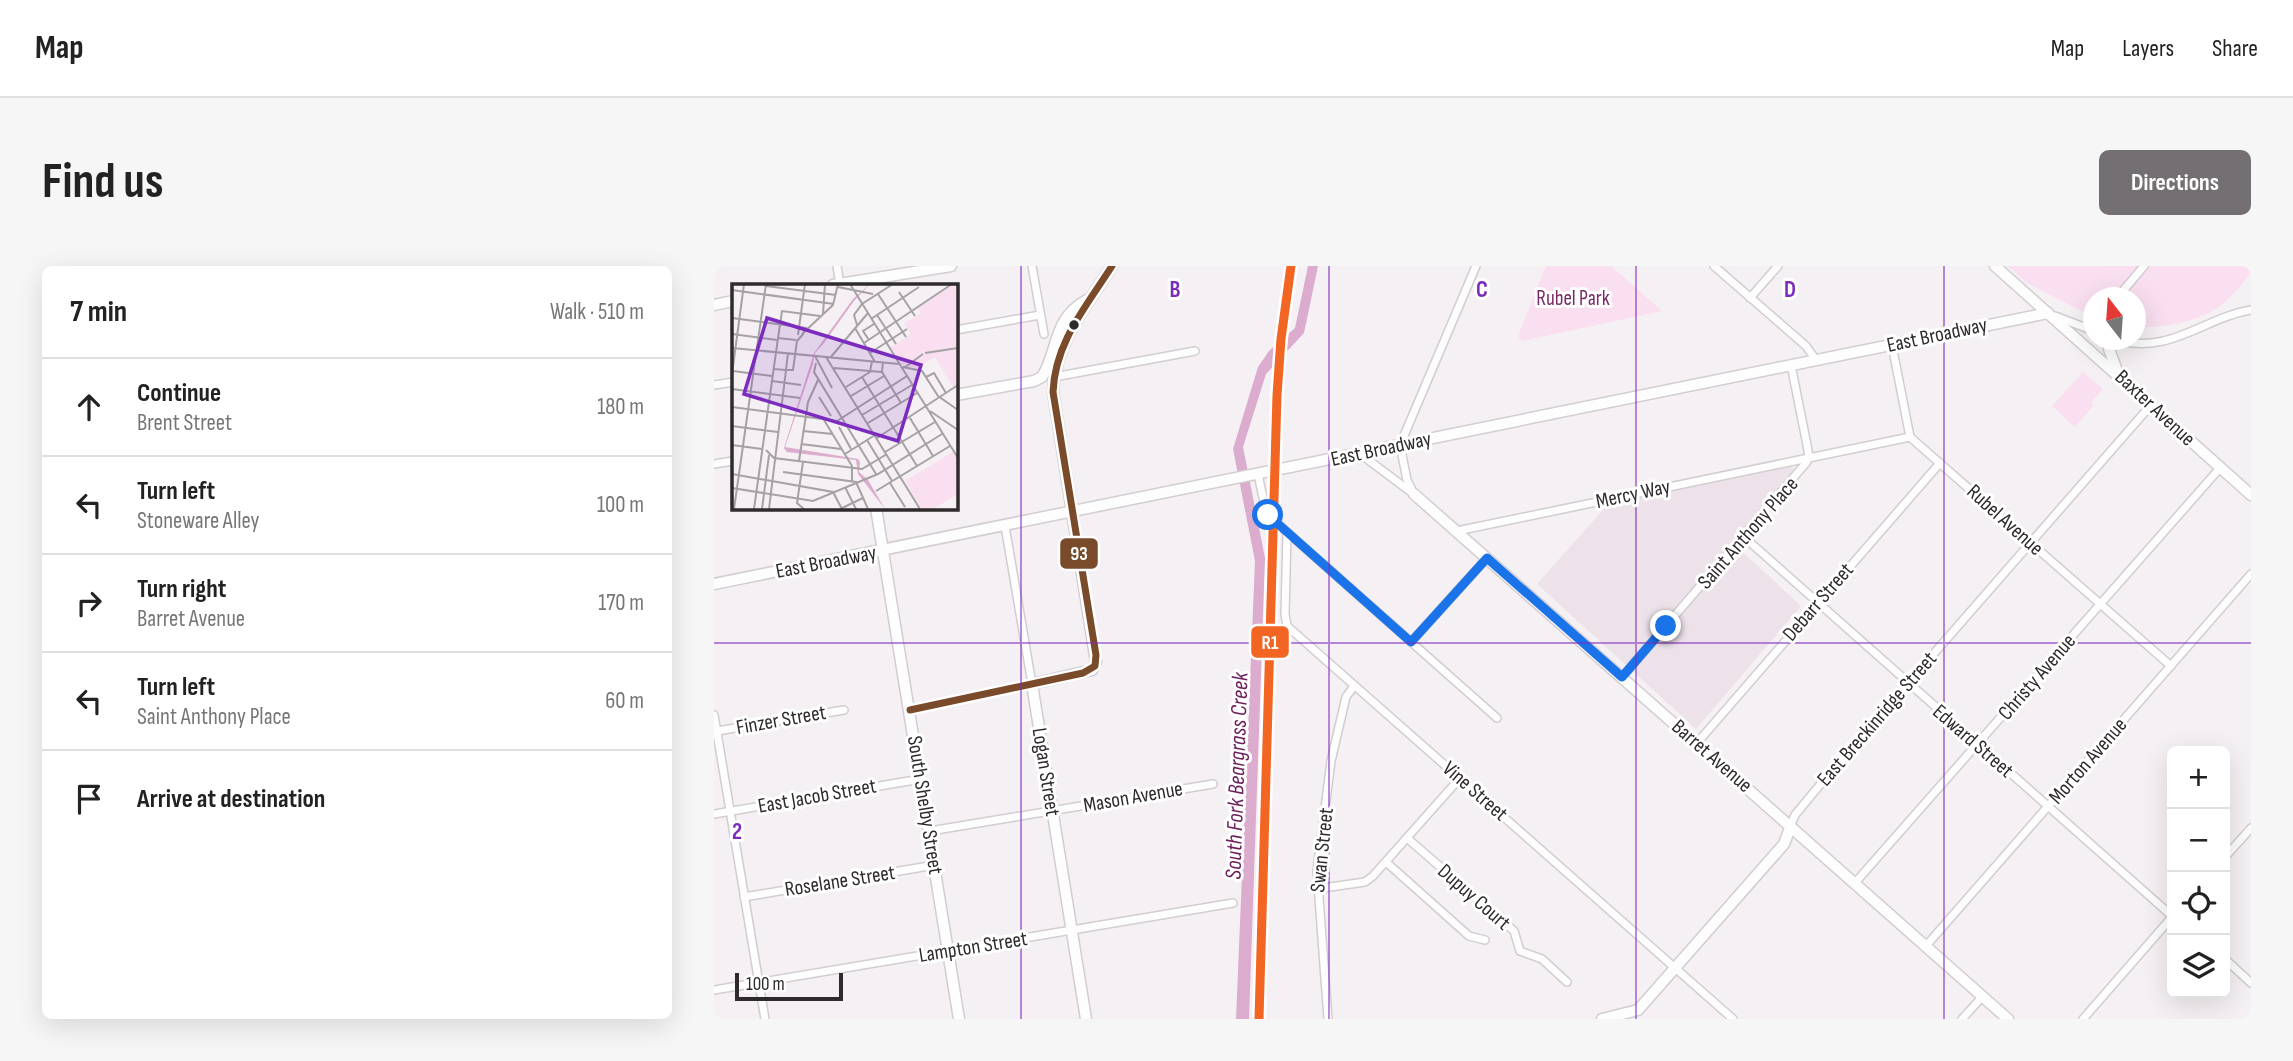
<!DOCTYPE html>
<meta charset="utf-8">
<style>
body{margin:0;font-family:"Sofia Sans Condensed",sans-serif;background:#f6f6f6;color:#222}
.controls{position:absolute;right:21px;bottom:21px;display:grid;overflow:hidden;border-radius:10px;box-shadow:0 7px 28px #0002}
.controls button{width:63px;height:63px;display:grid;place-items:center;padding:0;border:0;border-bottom:2px solid #e0e0e0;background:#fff;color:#222;font:35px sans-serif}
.compass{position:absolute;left:1369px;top:21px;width:63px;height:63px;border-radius:50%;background:#fff;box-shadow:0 7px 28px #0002;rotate:343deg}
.scale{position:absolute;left:21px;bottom:18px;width:108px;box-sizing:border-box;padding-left:7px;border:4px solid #2e2a2d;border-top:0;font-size:19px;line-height:24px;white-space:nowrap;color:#2e2a2d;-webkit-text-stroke:5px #fff;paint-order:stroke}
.stop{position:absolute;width:21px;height:21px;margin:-16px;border:5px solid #1a73e8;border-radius:50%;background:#fff}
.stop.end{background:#1a73e8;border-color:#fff;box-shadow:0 2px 7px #0008}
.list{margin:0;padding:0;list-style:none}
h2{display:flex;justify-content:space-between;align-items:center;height:91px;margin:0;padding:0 28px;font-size:30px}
h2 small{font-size:23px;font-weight:400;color:#767676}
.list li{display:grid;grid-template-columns:46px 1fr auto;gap:21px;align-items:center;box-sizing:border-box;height:98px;padding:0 28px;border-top:2px solid #e0e0e0}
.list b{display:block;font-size:26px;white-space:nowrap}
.list p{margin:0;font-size:23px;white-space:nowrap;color:#767676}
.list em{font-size:23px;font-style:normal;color:#767676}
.icon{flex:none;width:38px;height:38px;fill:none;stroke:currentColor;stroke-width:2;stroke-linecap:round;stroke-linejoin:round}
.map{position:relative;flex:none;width:1537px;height:753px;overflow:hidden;border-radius:10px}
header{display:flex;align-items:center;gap:42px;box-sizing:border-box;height:98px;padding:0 35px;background:#fff;border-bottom:2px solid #e0e0e0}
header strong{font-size:33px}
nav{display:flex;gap:38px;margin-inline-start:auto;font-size:24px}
.intro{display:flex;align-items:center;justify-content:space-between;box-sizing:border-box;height:168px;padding:0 42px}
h1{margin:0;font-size:49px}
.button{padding:18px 32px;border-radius:10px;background:#746f72;color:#fff;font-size:24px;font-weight:700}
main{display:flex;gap:42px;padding:0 42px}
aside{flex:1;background:#fff;border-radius:10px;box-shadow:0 7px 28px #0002}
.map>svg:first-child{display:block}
.built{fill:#eee2ea}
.green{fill:#f9dff0}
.water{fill:#dcaccf}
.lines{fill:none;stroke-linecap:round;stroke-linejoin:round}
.street-casing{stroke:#d2cdd0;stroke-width:10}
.secondary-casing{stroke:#d2cdd0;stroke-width:13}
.primary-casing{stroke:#d2cdd0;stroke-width:13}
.street{stroke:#fefdfd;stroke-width:7}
.secondary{stroke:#fefdfd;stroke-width:10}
.primary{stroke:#fefdfd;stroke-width:10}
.bus-1-casing{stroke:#fff;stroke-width:12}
.bus-1{stroke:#7a4b2a;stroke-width:7}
.rail-1-casing{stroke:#fff;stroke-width:14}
.rail-1{stroke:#f26522;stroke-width:9}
.route{stroke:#1a73e8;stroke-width:9}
.grid{fill:none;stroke:#7b2cbf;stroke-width:2;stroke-opacity:0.55}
.bus-dot{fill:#2e2a2d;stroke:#fff;stroke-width:2.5}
.labels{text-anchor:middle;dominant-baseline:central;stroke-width:6;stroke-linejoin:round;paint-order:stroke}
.park-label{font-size:21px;fill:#782a66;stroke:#fff}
.street-label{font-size:21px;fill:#2e2a2d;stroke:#fff}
.water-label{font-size:23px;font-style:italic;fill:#6d1f5b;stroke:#fff}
.inset-road{fill:none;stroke:#a5a1a4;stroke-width:2}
.view{fill:#7b2cbf;fill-opacity:0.15;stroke:#7b2cbf;stroke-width:3.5}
.inset-edge{fill:none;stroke:#2e2a2d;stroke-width:3.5}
.grid-label{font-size:23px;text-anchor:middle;font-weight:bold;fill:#7b2cbf;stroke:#fff;stroke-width:6;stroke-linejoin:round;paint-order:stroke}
.line-badge{stroke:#fff;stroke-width:2.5}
.badge-label{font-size:19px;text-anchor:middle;font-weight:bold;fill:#fff}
</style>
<header>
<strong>Map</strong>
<nav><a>Map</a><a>Layers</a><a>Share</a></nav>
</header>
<div class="intro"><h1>Find us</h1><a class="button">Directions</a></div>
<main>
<aside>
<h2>7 min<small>Walk · 510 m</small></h2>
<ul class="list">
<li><svg class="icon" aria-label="ahead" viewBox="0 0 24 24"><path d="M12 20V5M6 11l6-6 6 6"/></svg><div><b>Continue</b><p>Brent Street</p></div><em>180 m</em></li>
<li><svg class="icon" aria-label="left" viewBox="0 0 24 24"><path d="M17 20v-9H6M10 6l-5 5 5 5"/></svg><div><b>Turn left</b><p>Stoneware Alley</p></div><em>100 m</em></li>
<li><svg class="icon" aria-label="right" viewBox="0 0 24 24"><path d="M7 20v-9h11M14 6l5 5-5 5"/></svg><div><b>Turn right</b><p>Barret Avenue</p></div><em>170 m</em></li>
<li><svg class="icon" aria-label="left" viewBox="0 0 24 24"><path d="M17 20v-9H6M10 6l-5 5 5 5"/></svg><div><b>Turn left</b><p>Saint Anthony Place</p></div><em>60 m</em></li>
<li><svg class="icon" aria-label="arrive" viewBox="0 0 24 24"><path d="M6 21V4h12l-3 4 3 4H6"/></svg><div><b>Arrive at destination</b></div></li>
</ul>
</aside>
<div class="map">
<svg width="1537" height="753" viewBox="0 0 1537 753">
<rect width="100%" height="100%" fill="#f5f0f3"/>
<polygon class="built" points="1076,199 1080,203 1019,277 1087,340 982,463 823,318 895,237"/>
<g class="green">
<polygon points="832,0 897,0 948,45 808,75 804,70"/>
<path d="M1294 0H1537V7C1529 16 1521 28 1511 36 1489 56 1450 62 1422 61V32H1380L1379 51 1313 17Z"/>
<polygon points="1369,106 1389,123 1377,136 1380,139 1361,161 1338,140"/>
</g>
<polygon class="water" points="594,0 604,0 590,67 552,108 529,181 551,292 535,753 522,753 541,295 519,183 544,101 555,85 581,62"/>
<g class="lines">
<defs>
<g id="street">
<polyline points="123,0 126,19"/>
<polyline points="318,0 330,68"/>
<polyline points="1000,0 1092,80 1102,94"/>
<polyline points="1036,32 1064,0"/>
<polyline points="1403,32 1430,0"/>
<polyline points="1341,50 1380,65"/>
<polyline points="242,64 326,49"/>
<path d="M1402 74C1457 89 1489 52 1537 44"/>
<polyline points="1178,79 1196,171 1457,400"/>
<polyline points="340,111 481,85"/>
<polyline points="0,119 19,116"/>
<polyline points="645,187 697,226"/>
<polyline points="0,198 19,195"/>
<polyline points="544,208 552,246 557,252 783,452"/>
<polyline points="700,228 693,214 686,179 762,0"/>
<polyline points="743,265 1196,171"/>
<polyline points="573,267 571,348 573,360 1019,753"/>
<polyline points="1030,271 1458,650"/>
<polyline points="697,376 773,292"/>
<polyline points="908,411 1092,197 1095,191 1093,179 1077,99"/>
<polyline points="196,444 318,418 291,260"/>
<polyline points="0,449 51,753"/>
<polyline points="3,465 130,444"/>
<polyline points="983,477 1226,197"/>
<polyline points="0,548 207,513"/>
<polyline points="1076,561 1081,549 1119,503 1437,139"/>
<polyline points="216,565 499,518"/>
<polyline points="693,572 800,665 806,685 828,693 853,716"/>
<polyline points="1511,591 1537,562"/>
<polyline points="672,596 755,670 771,674"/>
<polyline points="1140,618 1506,202"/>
<polyline points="602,623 651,616 659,610 746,512"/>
<polyline points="30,631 221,599"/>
<polyline points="1211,681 1537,308"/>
<polyline points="1511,693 1537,717"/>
<polyline points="0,724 519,637"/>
<polyline points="614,753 603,605 617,495 632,431 640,420"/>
<polyline points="1248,753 1269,730"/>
<polyline points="1369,753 1458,651"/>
</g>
<g id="secondary">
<polyline points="119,19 237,0"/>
<polyline points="0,39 19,35"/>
<path d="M242 129 320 115 328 111C345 84 338 53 373 34"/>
<polyline points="700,228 1294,753"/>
<polyline points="162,242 245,753"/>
<path d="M372 753 318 418 378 404 382 396 339 126C341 76 372 41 398 0"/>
<polyline points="888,753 924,744 1070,578 1076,562"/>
</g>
<g id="primary">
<polyline points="1281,0 1537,229"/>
<polyline points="1396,74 1395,83 1402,102"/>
<polyline points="0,318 1334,47"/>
</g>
</defs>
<use href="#street" class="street-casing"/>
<use href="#secondary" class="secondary-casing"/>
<use href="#primary" class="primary-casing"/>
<use href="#street" class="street"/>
<use href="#secondary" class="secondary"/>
<use href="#primary" class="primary"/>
<defs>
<path id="bus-1" d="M196 444 369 407 381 400 382 389 339 126C341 76 372 41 398 0"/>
</defs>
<use href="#bus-1" class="bus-1-casing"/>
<use href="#bus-1" class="bus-1"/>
<defs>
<polyline id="rail-1" points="545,753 563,129 567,73 577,0"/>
</defs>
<use href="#rail-1" class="rail-1-casing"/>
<use href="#rail-1" class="rail-1"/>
</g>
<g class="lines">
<polyline class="route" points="554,249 697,376 773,292 908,411 952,360"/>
</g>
<path class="grid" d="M307 0V753M615 0V753M922 0V753M1230 0V753M0 377H1537"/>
<circle class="bus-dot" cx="360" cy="59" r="6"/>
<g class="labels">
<g class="park-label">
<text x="859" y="32">Rubel Park</text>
</g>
<g class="street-label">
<text transform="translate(1223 69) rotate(-12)">East Broadway</text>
<text transform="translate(1441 142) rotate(43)">Baxter Avenue</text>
<text transform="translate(667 183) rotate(-12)">East Broadway</text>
<text transform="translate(919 228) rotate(-12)">Mercy Way</text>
<text transform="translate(1291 254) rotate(42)">Rubel Avenue</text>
<text transform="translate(1034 267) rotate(-49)">Saint Anthony Place</text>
<text transform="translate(112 296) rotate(-11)">East Broadway</text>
<text transform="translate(1104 336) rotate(-49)">Debarr Street</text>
<text transform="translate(1323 411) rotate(-49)">Christy Avenue</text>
<text transform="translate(1163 453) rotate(-49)">East Breckinridge Street</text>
<text transform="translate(67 454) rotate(-10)">Finzer Street</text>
<text transform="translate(1259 475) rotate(41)">Edward Street</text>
<text transform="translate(998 490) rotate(41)">Barret Avenue</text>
<text transform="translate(1374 495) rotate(-49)">Morton Avenue</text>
<text transform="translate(332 506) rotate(81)">Logan Street</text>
<text transform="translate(761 525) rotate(41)">Vine Street</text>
<text transform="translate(103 530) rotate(-10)">East Jacob Street</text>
<text transform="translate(419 531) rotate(-10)">Mason Avenue</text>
<text transform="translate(211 539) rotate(81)">South Shelby Street</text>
<text transform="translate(608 584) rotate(-84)">Swan Street</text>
<text transform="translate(126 615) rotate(-9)">Roselane Street</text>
<text transform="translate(760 631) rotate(41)">Dupuy Court</text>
<text transform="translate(259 681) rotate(-9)">Lampton Street</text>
</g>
<g class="water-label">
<text transform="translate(523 510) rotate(-88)">South Fork Beargrass Creek</text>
</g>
</g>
<g transform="translate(18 18)">
<rect width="226" height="226" fill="#f5f0f3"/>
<path d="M222 0H226V100L221 103 203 73 185 84 171 81 158 64 179 50 172 40 189 29 186 24ZM221 168 226 176V210L201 225H190L173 197Z" fill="#f9dff0"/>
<path d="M138 0 122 17 92 59 83 69 81 80 53 163 126 175 128 178 127 188 136 196 153 225 126 190 124 176 55 168 52 164 82 69 121 15Z" fill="#dcaccf"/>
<path class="inset-road" d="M118 0 226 174M34 2 104 11M106 3 141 10M0 6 102 20M167 8 183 32M146 10 174 53M91 30 93 0M145 31 164 60M0 34 75 44M139 35 187 3M125 41 122 31 130 20 161 0M123 44 143 78M0 50 45 56M70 50 101 21 106 0M66 51 73 0M46 54 50 27 88 32M137 56 131 47 142 40M132 59 220 0M0 64 167 80M138 69 175 45M193 69 226 64M83 72 100 104M94 73 188 225M98 74 136 29M151 78 150 88 169 119M84 79 82 88 144 190M171 83 190 87 206 112 226 126M102 84 150 88M172 84 191 70M41 85 54 86 56 69M1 87 40 92M0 90 12 0M130 93 185 182M194 93 202 89 214 109M40 97 69 101M114 103 138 88 140 77M0 105 68 114M119 112 152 92M87 113 99 132M0 123 105 137 175 92M198 127 226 146M130 131 180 101M178 134 201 172M92 136 120 182V197M136 139 185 109M0 142 46 148M107 143 119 165M71 147 101 150M145 154 226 101M135 156 160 197M69 160 109 165M0 161 30 165M34 166 42 174 130 185 155 170M153 168 203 138M113 170 143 151M67 177 76 118 86 96M71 178 65 219 72 225M51 188 124 198 136 225M0 190 101 208 110 225M158 199 173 223M113 203 124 225M0 204 81 217 146 190 210 150M144 207 218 162M2 225 34 0M22 225 46 54 64 56M30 225 37 171M37 225 54 86H61L65 57 72 49M108 225 131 214"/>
<path class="view" d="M35 34 189 81 166 157 12 110Z"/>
<rect width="226" height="226" class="inset-edge"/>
</g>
<g class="grid-label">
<text x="461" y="31">B</text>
<text x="768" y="31">C</text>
<text x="1076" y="31">D</text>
<text x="23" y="573">2</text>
</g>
<g class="line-badge">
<rect x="345" y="271" width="40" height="33" rx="7" fill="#7a4b2a"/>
<rect x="536" y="359" width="40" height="34" rx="7" fill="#f26522"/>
</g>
<g class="badge-label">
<text x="365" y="294">93</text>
<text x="556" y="383">R1</text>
</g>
</svg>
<div class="controls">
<button>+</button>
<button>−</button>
<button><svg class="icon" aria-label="locate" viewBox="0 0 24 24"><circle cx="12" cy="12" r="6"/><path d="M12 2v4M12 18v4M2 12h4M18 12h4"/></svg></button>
<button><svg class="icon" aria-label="layers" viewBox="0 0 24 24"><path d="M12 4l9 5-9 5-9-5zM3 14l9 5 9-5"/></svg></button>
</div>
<svg class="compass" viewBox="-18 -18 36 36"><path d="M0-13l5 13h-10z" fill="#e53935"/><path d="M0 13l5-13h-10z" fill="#767676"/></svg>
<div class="scale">100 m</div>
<div class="stop" style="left:554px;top:249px"></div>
<div class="stop end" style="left:952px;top:360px"></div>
</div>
</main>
